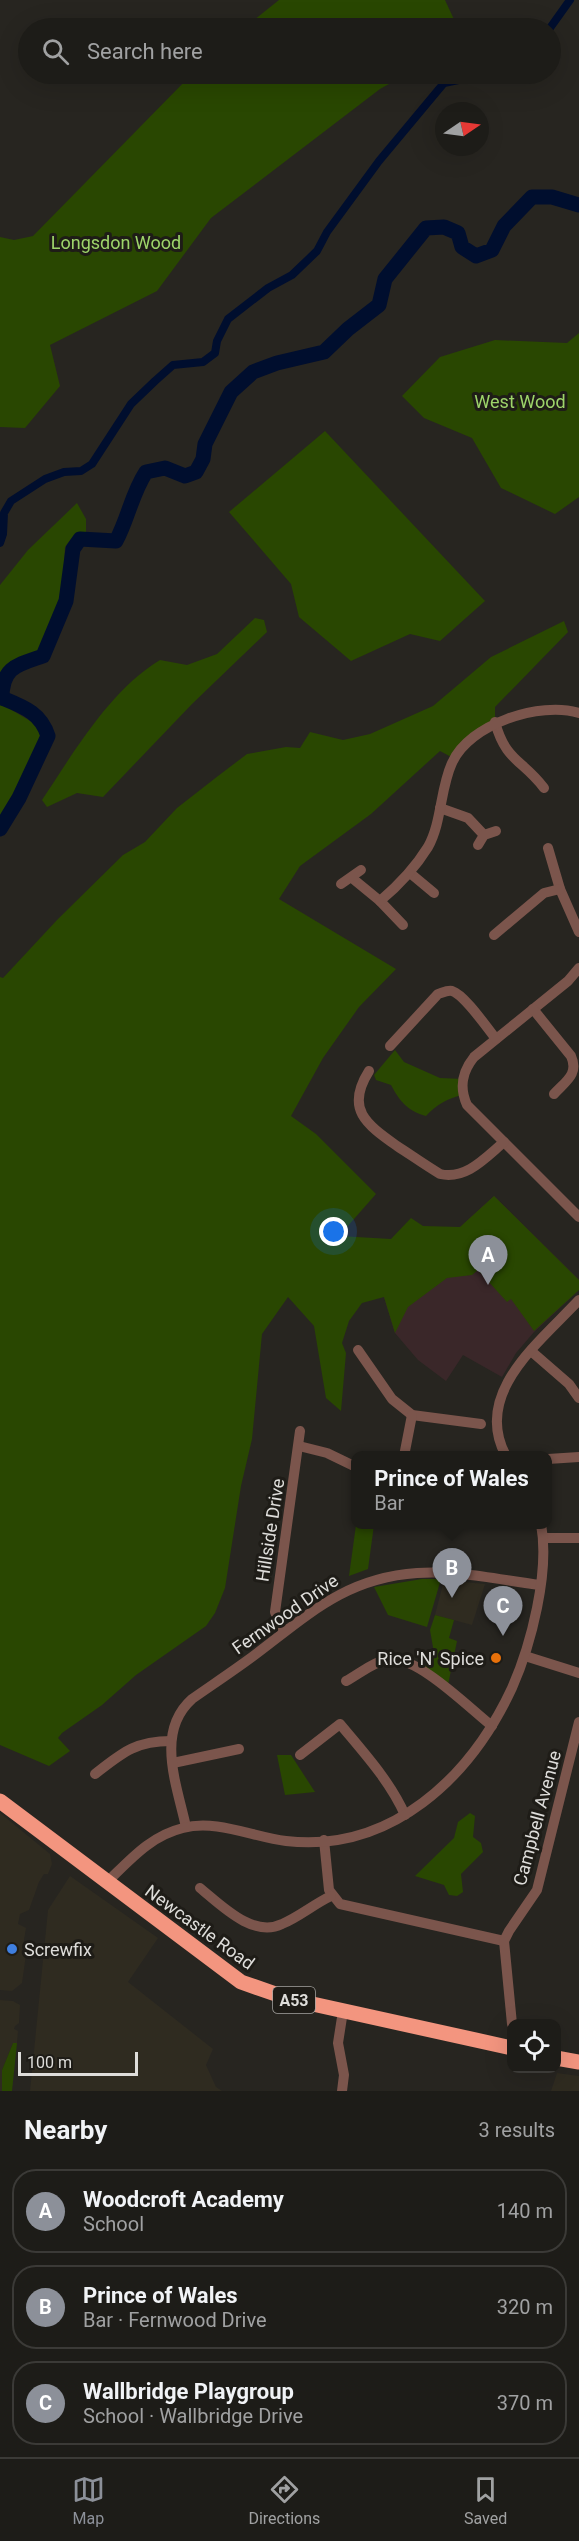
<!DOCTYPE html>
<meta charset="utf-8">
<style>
body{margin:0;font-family:Roboto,sans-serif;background:#2a2925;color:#f1f3f6}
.controls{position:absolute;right:18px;bottom:18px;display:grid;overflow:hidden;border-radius:12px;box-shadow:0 6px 24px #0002}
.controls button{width:54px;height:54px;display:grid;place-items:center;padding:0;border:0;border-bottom:2px solid #3b3a37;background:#1d1c18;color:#f1f3f6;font:30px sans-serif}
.compass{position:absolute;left:435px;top:102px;width:54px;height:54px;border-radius:50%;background:#1d1c18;box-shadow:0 6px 24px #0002;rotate:77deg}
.scale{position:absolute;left:18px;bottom:15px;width:120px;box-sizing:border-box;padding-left:6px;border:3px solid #deddda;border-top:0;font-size:16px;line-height:21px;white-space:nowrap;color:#deddda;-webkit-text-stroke:4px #1e1c17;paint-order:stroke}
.you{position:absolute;left:334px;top:1232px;width:21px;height:21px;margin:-15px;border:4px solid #fff;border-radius:50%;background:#1a73e8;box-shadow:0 0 0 9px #1a73e833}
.badge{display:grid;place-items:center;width:39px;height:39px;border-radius:50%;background:#8c9099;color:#fff;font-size:20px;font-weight:700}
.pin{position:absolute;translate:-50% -50px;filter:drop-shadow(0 2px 3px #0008)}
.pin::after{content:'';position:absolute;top:32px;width:21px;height:18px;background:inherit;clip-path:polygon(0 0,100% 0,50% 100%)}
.popup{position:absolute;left:351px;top:1451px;width:201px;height:78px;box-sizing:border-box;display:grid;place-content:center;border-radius:12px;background:#1d1c18;filter:drop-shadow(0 2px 4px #0005);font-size:20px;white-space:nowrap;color:#a0a1a2}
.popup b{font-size:22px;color:#f1f3f6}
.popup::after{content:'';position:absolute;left:50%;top:100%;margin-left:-12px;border:12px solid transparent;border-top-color:#1d1c18}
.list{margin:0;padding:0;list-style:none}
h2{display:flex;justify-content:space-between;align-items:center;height:78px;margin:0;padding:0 24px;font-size:26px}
h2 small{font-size:20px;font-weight:400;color:#a0a1a2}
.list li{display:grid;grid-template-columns:39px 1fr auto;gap:18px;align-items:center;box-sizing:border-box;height:84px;margin:0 12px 12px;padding:0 12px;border:2px solid #3b3a37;border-radius:24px}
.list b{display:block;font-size:22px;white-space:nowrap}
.list p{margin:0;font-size:20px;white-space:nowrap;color:#a0a1a2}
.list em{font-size:20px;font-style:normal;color:#a0a1a2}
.icon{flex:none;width:33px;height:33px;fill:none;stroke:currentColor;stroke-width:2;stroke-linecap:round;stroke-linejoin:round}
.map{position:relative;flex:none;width:579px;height:2091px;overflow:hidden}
.search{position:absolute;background:#1d1c18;box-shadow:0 6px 24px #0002;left:18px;right:18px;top:18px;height:66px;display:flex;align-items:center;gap:15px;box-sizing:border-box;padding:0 21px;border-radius:33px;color:#a0a1a2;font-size:22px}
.sheet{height:366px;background:#1d1c18}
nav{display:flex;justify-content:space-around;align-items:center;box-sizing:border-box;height:84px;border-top:2px solid #3b3a37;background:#1d1c18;font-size:16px;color:#a0a1a2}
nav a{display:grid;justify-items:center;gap:3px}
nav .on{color:#8c9099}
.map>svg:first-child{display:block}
.built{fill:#2f2b20}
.education{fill:#3a2729}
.green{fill:#294701}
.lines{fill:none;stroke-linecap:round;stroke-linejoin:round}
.canal{stroke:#000e2e;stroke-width:8}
.river{stroke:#000e2e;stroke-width:15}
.minor{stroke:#7b554c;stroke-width:10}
.highway{stroke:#f3957f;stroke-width:15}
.food-dot{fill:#e8710a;stroke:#1e1c17;stroke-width:2}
.shop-dot{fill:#3f7fe0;stroke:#1e1c17;stroke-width:2}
.labels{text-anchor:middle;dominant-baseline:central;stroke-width:6;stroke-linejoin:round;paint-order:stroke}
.shield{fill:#1e1c17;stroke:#a4a3a0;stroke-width:1.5}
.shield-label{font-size:16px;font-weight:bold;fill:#deddda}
.park-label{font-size:18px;fill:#9dd46a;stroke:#1e1c17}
.street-label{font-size:18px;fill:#deddda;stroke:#1e1c17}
.poi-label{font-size:18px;fill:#deddda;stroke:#1e1c17;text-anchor:end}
</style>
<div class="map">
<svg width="579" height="2091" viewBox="0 0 579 2091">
<rect width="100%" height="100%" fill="#272520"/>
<g class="built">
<polygon points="444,1580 485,1584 472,1625 435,1615"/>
<polygon points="0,1813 50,1854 52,1864 48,1874 44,1874 39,1882 29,1910 20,1914 18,1924 26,1928 23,1946 26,1951 25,1962 22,1983 12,1991 0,1990"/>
<polygon points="70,1876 158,1938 128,1982 213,2049 206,2065 216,2087 222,2091 30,2091 48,1910"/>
<polygon points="0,2000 13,2001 20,2005 19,2023 15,2026 14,2029 18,2031 17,2043 13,2043 2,2070 2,2091 0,2091"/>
<polygon points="557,2073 579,2076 579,2091 551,2091"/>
</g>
<polygon class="education" points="494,1196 579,1280 579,1290 534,1332 516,1353 502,1377 463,1355 446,1381 418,1360 395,1333 384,1297"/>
<g class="green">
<polygon points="279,0 445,0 458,28 244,28"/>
<polygon points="192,74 407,74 380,89 211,218 157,291 50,345 60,386 25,428 0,427 0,237 14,240 33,236"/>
<polygon points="579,333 579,497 555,514 501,488 472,438 424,418 402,396 440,357 495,340 567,343"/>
<polygon points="325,431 485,601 440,641 410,634 351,661 299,617 291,584 229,512"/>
<polygon points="77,503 86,519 86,536 71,539 65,547 62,596 42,652 6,666 0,675 0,585 28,550"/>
<path d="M255 618 264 620 267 632 192 704 103 797 77 793 47 807 42 800C74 752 110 690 160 660L187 665 217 654Z"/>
<polygon points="564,621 568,632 495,707 495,722 455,759 440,751 371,814 300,866 279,899 396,969 359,1007 323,1058 291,1116 316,1134 376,1194 339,1236 391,1239 411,1218 423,1226 460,1227 494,1196 579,1280 579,1290 534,1331 511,1299 507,1302 478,1270 472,1275 447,1278 408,1307 395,1333 384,1297 362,1303 349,1321 342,1343 346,1353 341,1411 326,1398 314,1326 288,1297 262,1334 252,1439 241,1486 225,1588 215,1613 206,1626 136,1675 102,1705 62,1733 58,1738 70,1751 49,1766 0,1745 0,977 3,978 57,920 123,855 145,842 177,808 218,776 247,754 286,747 300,748 310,732 343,740 370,734 433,706 491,657"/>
<polygon points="0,701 5,706 37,725 41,736 22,778 0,816"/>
<path d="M395 1050 404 1062 440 1078 463 1079V1095C448 1098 436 1105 426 1116 408 1111 400 1102 391 1085L376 1080 374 1075Z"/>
<polygon points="356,1525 374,1525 368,1569 349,1576"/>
<polygon points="422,1579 441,1579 427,1627 388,1615 374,1587"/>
<polygon points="435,1615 454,1620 449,1638 457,1641 448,1685 420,1665 434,1653 430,1630"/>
<polygon points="277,1755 291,1755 315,1792 285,1795"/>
<polygon points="470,1813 475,1816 473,1837 481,1843 483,1852 461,1874 463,1892 457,1896 449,1895 444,1885 415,1876 454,1838 458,1822"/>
<polygon points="13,2043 17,2043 12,2091 2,2091 2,2070"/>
</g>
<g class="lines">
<g class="canal">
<polyline points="550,28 570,0"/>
<polyline points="0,543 3,534 4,513 11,501 45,479 64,472 81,471 92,464 131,404 155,381 173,365 203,362 215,353 217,341 228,319 268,288 292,275 317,251 327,232 379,161 444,83 487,74"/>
</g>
<path class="river" d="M0 829 19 798 48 736C41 713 24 707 2 698 2 667 17 665 43 656L66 601 73 549 80 539 116 541C128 519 132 493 146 472L165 468 185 476 196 472 203 459 205 444 231 392 253 372 277 363 324 352 348 329 379 305 385 279 426 228 444 227 458 233 462 247 476 256 492 250 504 226 532 197H552L579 205"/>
<g class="minor">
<path d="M495 722C506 762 522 759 544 788"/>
<polyline points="440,808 468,818 484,835"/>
<polyline points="478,845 484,835 496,831"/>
<polyline points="548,848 560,889 579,932"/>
<polyline points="410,873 434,893"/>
<polyline points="352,878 380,901 403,925"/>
<polyline points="341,884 361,870"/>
<path d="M380 901C399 885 415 868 428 847 442 822 440 789 452 763 469 724 540 701 579 713"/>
<polyline points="494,935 544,893 560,889"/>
<path d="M579 968 568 981 474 1057C462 1072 459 1087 467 1105L579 1217"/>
<path d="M533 1009 571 1056C579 1074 566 1081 554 1094"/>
<path d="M390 1046 438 994C442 993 447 990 452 991 465 995 487 1028 496 1039"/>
<path d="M369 1071C345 1109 366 1124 397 1146 411 1155 425 1165 440 1174 466 1180 485 1158 504 1142"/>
<polyline points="358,1350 392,1399 412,1415 481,1424"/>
<polyline points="531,1351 569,1384 579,1398"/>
<polyline points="299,1446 327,1453 356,1467"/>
<polyline points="404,1456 412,1415"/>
<path d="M506 1456C472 1393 540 1342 579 1300"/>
<polyline points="548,1459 579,1457"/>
<polyline points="543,1538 579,1538"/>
<polyline points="284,1631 275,1612 300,1431"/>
<polyline points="525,1656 579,1673"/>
<path d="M346 1681C359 1674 373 1662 388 1659 417 1655 469 1708 492 1726"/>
<path d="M300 1755 340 1724C364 1753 390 1781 405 1815"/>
<polyline points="173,1763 239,1749"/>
<path d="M95 1774C122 1753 135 1741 171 1741"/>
<path d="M186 1827C177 1785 155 1732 192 1699 212 1685 233 1671 252 1657 307 1616 344 1578 417 1573 457 1570 500 1580 540 1585"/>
<polyline points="324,1840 329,1890 340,1904 504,1941"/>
<path d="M106 1883C130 1860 150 1836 183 1828 216 1819 253 1837 286 1841 391 1853 470 1778 512 1688 531 1645 550 1572 541 1524"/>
<path d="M200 1888C222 1906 253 1938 282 1924 299 1917 314 1904 331 1896"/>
<polyline points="512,2024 504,1941 509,1931 537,1890 579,1722"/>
<polyline points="342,2091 344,2075 338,2043 343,2011"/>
</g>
<g class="highway">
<polyline points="0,1801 241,1982 290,1999 512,2048"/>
<polyline points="556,2058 579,2062"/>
</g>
</g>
<circle class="food-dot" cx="496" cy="1658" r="6"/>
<circle class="shop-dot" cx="12" cy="1949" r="6"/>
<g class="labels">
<rect class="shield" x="273" y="1987" width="42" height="26" rx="4.5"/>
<g class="shield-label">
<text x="294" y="2000">A53</text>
</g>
<g class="park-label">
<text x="116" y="242">Longsdon Wood</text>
<text x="520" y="401">West Wood</text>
</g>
<g class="street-label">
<text transform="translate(270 1530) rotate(-81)">Hillside Drive</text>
<text transform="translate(285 1614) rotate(-35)">Fernwood Drive</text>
<text transform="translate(537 1818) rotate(-75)">Campbell Avenue</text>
<text transform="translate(200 1927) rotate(36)">Newcastle Road</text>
</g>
<g class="poi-label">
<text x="484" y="1658">Rice 'N' Spice</text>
<text x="24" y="1949" text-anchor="start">Screwfix</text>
</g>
</g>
</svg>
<div class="controls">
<button><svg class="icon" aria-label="locate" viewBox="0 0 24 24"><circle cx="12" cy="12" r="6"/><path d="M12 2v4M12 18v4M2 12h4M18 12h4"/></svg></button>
</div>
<svg class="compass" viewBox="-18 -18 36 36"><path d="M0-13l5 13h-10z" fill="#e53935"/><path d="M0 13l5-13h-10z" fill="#a0a1a2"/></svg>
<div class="scale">100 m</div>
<div class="you"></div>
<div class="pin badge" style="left:488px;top:1285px">A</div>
<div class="pin badge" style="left:452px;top:1598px">B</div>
<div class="popup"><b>Prince of Wales</b>Bar</div>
<div class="pin badge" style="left:503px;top:1636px">C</div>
<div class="search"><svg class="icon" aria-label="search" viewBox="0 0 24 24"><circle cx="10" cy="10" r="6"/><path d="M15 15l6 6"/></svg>Search here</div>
</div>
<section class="sheet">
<h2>Nearby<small>3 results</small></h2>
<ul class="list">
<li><span class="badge">A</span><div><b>Woodcroft Academy</b><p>School</p></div><em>140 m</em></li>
<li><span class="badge">B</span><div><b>Prince of Wales</b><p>Bar · Fernwood Drive</p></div><em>320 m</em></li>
<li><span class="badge">C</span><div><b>Wallbridge Playgroup</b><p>School · Wallbridge Drive</p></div><em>370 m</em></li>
</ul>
</section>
<nav>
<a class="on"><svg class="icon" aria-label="map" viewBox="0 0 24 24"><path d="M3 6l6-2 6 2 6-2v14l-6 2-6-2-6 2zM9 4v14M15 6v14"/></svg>Map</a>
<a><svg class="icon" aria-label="directions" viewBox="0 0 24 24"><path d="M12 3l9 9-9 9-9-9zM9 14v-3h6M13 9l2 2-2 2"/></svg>Directions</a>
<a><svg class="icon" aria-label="saved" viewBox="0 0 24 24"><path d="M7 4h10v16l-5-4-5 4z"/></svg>Saved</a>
</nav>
